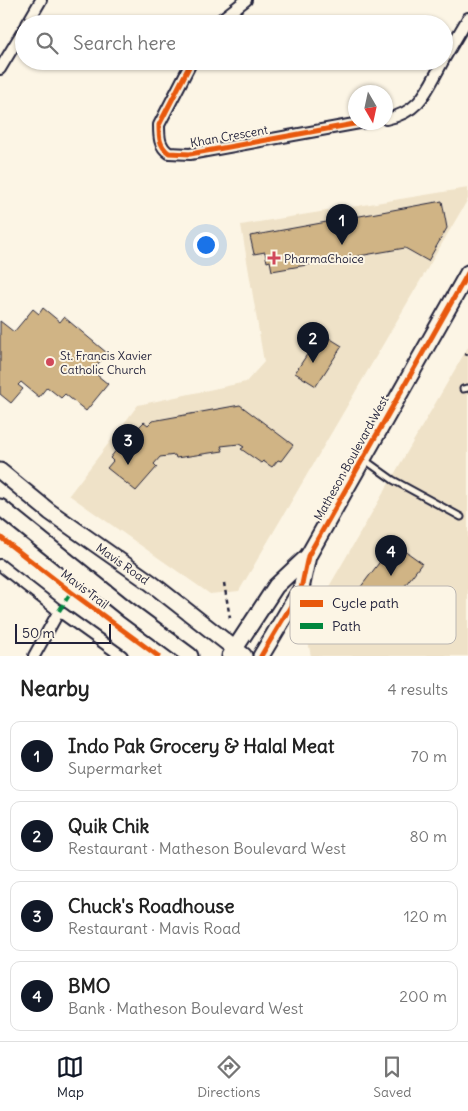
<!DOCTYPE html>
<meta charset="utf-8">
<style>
body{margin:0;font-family:Delius,sans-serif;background:#f2f2f2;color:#222}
.compass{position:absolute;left:348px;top:85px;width:45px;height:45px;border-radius:50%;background:#fff;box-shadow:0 1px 4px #0004;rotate:171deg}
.scale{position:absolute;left:15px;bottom:12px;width:96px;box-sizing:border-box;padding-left:5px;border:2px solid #22223b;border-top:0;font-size:14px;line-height:18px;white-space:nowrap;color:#22223b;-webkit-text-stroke:4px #fcf5e5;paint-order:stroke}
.you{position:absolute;left:205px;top:244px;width:18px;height:18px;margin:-12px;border:4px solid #fff;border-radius:50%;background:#1a73e8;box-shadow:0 0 0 8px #1a73e833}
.badge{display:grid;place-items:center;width:32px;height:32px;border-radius:50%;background:#111827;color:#fff;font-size:16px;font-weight:700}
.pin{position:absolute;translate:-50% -41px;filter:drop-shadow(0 1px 2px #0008)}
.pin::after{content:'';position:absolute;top:26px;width:18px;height:15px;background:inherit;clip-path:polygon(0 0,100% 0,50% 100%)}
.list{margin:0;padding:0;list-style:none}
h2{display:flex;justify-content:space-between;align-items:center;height:65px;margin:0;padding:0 20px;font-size:21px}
h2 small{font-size:16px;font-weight:400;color:#767676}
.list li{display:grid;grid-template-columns:32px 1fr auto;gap:15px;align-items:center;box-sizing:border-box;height:70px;margin:0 10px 10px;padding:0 10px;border:1px solid #e0e0e0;border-radius:10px}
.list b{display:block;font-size:19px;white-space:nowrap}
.list p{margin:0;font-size:16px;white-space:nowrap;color:#767676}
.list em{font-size:16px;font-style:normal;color:#767676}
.icon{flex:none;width:28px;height:28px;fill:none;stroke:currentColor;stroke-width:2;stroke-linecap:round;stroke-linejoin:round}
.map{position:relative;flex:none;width:468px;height:656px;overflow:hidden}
.search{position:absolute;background:#fff;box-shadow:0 1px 4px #0004;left:15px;right:15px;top:15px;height:55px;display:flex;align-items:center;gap:12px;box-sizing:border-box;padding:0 18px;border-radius:28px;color:#767676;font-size:19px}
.sheet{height:385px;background:#fff}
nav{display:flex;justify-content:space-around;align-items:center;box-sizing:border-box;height:70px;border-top:1px solid #e0e0e0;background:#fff;font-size:14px;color:#767676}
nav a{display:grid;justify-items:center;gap:2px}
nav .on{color:#111827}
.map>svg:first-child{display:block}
.built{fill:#efe2c8}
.building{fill:#d0b485;stroke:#22223b}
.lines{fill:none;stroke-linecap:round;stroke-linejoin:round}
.lane-casing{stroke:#22223b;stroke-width:9}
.street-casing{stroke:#22223b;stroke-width:14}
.secondary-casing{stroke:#22223b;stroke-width:19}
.path{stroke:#22223b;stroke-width:2.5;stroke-dasharray:4 4;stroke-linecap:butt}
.lane{stroke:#fcf5e5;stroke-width:5}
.street{stroke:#fcf5e5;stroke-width:10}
.secondary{stroke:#fcf5e5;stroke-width:15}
.quiet{stroke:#00873e;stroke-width:4;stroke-dasharray:8 4;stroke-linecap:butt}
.cycleway-casing{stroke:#fcf5e5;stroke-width:8}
.cycleway{stroke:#e8590c;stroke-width:5}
.poi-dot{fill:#d1495b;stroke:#fcf5e5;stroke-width:2}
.labels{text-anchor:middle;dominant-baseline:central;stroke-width:4;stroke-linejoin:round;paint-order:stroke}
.street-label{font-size:12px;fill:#22223b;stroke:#fcf5e5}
.poi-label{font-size:12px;fill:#22223b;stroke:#fcf5e5;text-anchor:start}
.key{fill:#fcf5e5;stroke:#bbb6b2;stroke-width:1}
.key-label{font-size:14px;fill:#22223b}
</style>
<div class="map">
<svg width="468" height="656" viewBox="0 0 468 656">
<rect width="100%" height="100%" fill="#fcf5e5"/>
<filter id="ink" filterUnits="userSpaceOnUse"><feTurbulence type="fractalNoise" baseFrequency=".02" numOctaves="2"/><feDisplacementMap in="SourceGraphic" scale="10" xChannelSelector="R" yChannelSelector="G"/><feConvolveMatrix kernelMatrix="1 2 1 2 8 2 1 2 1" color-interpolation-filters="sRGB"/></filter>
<g filter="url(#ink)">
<g class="built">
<polygon points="468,188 468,199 239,591 210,594 69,495 138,405 246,382 264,362 241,225"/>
<polygon points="468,347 468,656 311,656 305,628"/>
</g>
<g class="building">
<polygon points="442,201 447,228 428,261 405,248 272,271 270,261 267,262 265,252 254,254 250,236"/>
<polygon points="43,308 60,322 64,317 107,353 92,371 108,384 86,411 65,394 61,398 47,387 39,397 21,382 18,385 23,389 11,403 0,394 0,321 14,332 33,309 39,314"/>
<polygon points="321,333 342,346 316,386 295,373"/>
<polygon points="240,405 293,445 281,461 278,460 272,467 263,461 261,463 241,449 244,447 239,444 221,446 223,451 176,458 175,455 160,457 154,464 157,467 136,491 107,468 113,461 110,458 136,425 139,427 144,422 148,425 152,421"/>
<polygon points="394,543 422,563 376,624 370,619 382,604 360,588"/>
</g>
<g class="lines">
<defs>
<g id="lane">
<polyline points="463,389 468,388"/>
<polyline points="365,460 393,480 461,517"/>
</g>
<g id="street">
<polyline points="27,24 41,0"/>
<polyline points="215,24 246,0"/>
<polyline points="444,59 468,18"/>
<path d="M192 61 159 125C159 137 159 146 169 153L190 154 365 122"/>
<polyline points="0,69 24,29"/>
<path d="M386 119C421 112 427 90 443 61"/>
<polyline points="0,565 59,611 122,656"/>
<polyline points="34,656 59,611"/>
</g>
<g id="secondary">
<path id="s1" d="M0 471 50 512 151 583 244 656"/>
<polyline points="0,507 128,610 190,656"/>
<polyline points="230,656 276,586 308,556"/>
<polyline points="261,656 301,589 308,556 468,273"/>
</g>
</defs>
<use href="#lane" class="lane-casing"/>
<use href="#street" class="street-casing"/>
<use href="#secondary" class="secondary-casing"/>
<g class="path">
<polyline points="465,354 468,355"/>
<polyline points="224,583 230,618"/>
</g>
<use href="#lane" class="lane"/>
<use href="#street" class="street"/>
<use href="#secondary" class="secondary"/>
<polyline class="quiet" points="59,611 71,592"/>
<defs>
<g id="cycleway">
<path d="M192 61 159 125C159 137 159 146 169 153L190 154 365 122"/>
<polyline points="0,537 71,592 158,656"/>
<polyline points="261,656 301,589 308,556 468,273"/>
</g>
</defs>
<use href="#cycleway" class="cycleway-casing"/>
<use href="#cycleway" class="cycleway"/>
</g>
</g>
<g class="poi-dot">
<path d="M271.5 250.5h5v5h5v5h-5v5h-5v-5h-5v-5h5z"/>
<circle cx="50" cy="362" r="5"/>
</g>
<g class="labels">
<g class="street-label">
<text transform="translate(229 136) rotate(-10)">Khan Crescent</text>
<text transform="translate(351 458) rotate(-61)">Matheson Boulevard West</text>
<text stroke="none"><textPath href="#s1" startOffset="154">Mavis Road</textPath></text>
<text transform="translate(85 589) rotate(37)">Mavis Trail</text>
</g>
<g class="poi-label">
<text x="284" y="258">PharmaChoice</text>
<text x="60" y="355">St. Francis Xavier<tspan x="60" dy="14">Catholic Church</tspan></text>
</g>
</g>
<rect x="290" y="586" width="166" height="58" rx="8" class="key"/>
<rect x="300" y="600" width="23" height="7" fill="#e8590c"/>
<rect x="300" y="623" width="23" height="6" fill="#00873e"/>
<g class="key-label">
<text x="332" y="608">Cycle path</text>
<text x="332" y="631">Path</text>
</g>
</svg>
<svg class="compass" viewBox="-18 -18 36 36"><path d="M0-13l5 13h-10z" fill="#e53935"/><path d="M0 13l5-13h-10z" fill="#767676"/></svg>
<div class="scale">50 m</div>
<div class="you"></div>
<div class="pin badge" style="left:342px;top:245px">1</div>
<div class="pin badge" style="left:313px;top:363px">2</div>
<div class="pin badge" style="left:128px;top:465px">3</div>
<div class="pin badge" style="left:391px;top:576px">4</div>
<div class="search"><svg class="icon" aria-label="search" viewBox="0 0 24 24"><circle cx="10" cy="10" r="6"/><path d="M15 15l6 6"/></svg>Search here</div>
</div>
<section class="sheet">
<h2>Nearby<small>4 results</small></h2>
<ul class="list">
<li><span class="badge">1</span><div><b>Indo Pak Grocery &amp; Halal Meat</b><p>Supermarket</p></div><em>70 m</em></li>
<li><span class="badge">2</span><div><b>Quik Chik</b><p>Restaurant · Matheson Boulevard West</p></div><em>80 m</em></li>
<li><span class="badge">3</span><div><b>Chuck's Roadhouse</b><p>Restaurant · Mavis Road</p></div><em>120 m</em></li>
<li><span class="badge">4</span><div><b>BMO</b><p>Bank · Matheson Boulevard West</p></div><em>200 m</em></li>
</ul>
</section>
<nav>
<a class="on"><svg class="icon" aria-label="map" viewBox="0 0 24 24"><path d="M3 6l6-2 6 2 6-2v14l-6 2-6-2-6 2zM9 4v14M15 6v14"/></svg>Map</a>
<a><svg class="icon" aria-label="directions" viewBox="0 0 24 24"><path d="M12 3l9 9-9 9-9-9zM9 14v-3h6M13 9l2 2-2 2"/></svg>Directions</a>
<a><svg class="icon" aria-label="saved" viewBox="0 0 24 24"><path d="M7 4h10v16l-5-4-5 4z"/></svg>Saved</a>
</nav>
